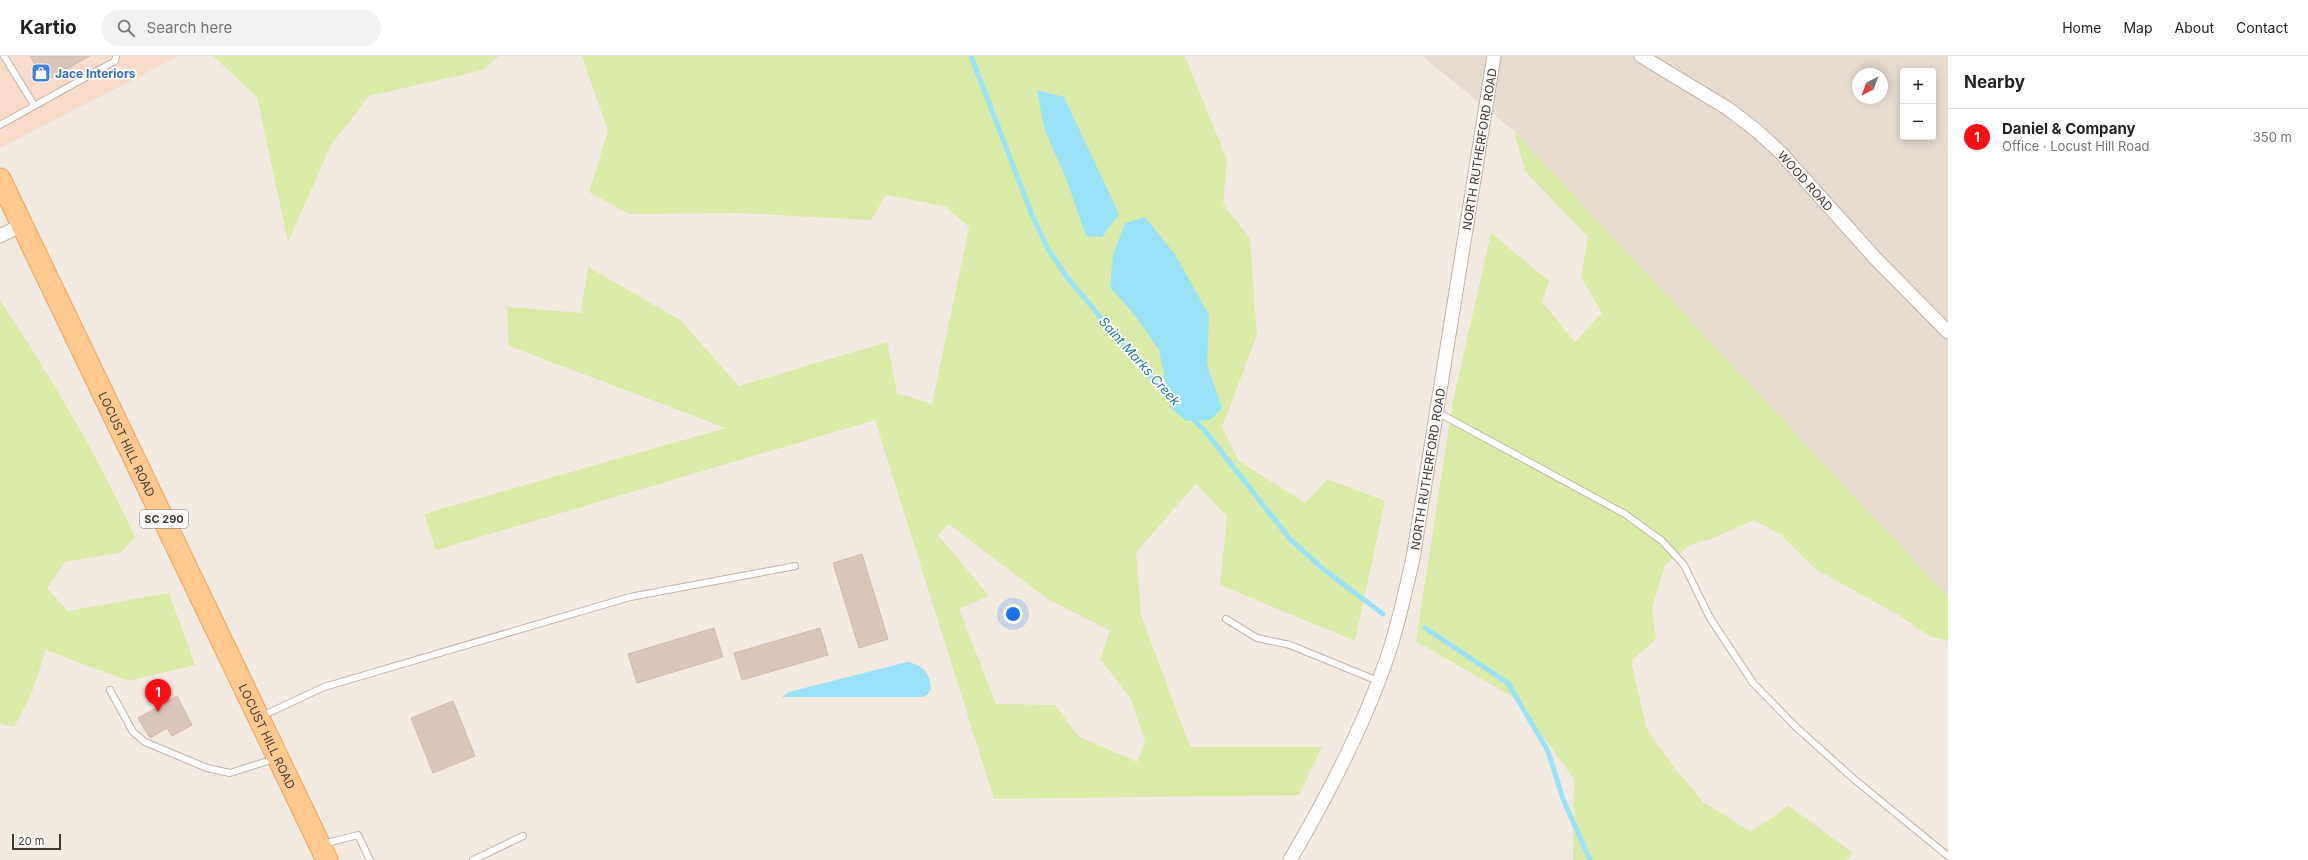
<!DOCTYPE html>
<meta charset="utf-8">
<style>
body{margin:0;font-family:Inter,sans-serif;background:#f2f2f2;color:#222}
.controls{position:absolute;right:12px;top:12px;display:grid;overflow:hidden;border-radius:4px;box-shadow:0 2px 10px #0003}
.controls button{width:36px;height:36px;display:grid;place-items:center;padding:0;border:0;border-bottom:1px solid #e0e0e0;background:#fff;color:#222;font:20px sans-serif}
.compass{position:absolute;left:1852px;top:12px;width:36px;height:36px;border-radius:50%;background:#fff;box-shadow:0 2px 10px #0003;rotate:221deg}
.scale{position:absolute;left:12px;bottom:10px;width:49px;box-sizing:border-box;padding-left:4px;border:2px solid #453a32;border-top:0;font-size:11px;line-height:14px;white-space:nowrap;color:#453a32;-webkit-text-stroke:3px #fff;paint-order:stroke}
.you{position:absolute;left:1013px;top:558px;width:14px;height:14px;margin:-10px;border:3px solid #fff;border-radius:50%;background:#1a73e8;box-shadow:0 0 0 6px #1a73e833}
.badge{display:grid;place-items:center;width:26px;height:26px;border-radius:50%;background:#ff0d17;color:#fff;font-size:13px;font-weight:700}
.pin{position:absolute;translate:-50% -33px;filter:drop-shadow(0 1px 2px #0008)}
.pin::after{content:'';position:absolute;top:21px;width:14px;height:12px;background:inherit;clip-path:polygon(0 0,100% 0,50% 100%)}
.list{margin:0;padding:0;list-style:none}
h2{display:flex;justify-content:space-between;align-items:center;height:52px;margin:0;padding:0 16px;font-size:17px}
h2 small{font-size:13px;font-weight:400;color:#767676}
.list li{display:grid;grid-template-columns:26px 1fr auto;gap:12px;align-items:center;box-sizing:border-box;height:56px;padding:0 16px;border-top:1px solid #e0e0e0}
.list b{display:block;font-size:15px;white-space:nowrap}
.list p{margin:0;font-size:13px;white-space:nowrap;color:#767676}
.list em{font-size:13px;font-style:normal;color:#767676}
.icon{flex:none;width:22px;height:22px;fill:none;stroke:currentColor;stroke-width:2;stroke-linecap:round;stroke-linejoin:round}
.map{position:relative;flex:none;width:1948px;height:804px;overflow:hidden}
header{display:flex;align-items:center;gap:24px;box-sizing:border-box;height:56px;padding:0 20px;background:#fff;border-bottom:1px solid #e0e0e0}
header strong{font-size:19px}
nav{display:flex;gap:22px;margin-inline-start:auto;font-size:14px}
.search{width:280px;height:36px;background:#f2f2f2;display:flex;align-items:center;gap:10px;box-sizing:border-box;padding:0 14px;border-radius:22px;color:#767676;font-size:15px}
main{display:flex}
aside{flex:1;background:#fff}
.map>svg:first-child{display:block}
.residential{fill:#e7dbd0;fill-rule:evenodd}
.commercial{fill:#f7dcca}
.green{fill:#d9eba7;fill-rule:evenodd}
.water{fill:#98e1f6}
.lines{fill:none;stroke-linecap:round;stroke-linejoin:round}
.stream{stroke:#98e1f6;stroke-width:5}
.building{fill:#d8c6ba;stroke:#d0baa9}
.lane-casing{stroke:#c2b3a7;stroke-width:8}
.street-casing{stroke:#c2b3a7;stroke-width:15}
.primary-casing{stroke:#eda356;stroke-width:23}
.lane{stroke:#fff;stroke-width:6}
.street{stroke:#fff;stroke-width:13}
.primary{stroke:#ffc98f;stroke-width:21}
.labels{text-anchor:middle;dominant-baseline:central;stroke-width:3.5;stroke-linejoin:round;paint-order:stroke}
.shield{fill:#fff;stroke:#7d7570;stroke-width:1}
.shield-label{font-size:11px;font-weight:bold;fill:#453a32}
.shop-label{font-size:12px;font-weight:bold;fill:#366cbe;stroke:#fff;text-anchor:start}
.street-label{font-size:12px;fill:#453a32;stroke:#fff}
.water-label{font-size:13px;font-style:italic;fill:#207b97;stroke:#fff}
</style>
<header>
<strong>Kartio</strong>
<div class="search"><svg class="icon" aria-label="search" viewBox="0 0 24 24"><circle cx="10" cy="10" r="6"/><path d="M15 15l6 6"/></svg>Search here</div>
<nav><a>Home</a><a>Map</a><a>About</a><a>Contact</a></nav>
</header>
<main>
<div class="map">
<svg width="1948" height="804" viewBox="0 0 1948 804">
<rect width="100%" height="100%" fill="#f3eae2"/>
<path class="residential" d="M1422 0H1948V541L1514 75ZM1903 15H1933V81H1903ZM1858 18H1882V42H1858Z"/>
<polygon class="commercial" points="0,0 179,0 0,92"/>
<g class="green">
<polygon points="213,0 499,0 483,14 369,40 331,89 288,186 257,41"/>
<path d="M582 0H1185L1227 104 1223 148 1250 183 1257 279 1222 371 1239 405 1305 447 1328 423 1385 445 1355 585 1220 529 1227 460 1196 428 1136 496 1141 559 1190 691H1322L1299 739 994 743 875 364 436 494 424 458 726 372 509 290 507 251 581 257 588 211 680 264 739 330 887 286 897 337 932 348 969 171 945 150 886 139 871 164 737 157 629 158 589 136 608 75ZM949 468 1046 542 1110 575 1100 603 1131 643 1145 686 1137 706 1078 680 1055 649 996 648 959 553 989 540 938 479Z"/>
<polygon points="1514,75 1948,541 1948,585 1929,580 1900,560 1814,512 1781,479 1754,464 1713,482 1690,489 1665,509 1652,552 1656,583 1631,605 1646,671 1669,705 1703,746 1751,776 1789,750 1853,797 1847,804 1573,804 1574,723 1516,643 1416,585 1453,345 1491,177 1549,225 1542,246 1575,286 1602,257 1581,221 1588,181 1525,115"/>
<path d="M0 244C50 320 97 398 135 481L122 496 65 506 47 532 68 555 169 537 195 609 128 625 46 594 32 636 14 671 0 668Z"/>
</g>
<g class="water">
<polygon points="1037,34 1064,41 1119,158 1102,181 1086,180 1067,125 1044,72"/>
<polygon points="1145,161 1174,197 1209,259 1207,308 1222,352 1210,364 1186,365 1171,352 1159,294 1137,262 1110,231 1113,199 1125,167"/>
<path d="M907 606C923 609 930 617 931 633L927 639 922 641H782L789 636Z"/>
</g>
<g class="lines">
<g class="stream">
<polyline points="971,0 1032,159 1048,193 1066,220 1153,324 1172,343"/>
<polyline points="1191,361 1205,375 1290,483 1323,513 1383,558"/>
<polyline points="1425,572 1508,627 1548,695 1563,743 1590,804"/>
</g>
</g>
<g class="building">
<polygon points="30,0 90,0 44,25"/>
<polygon points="862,498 888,583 859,592 833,507"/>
<polygon points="714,572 723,601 637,627 628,598"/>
<polygon points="820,572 828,599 742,624 734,597"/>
<polygon points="177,640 192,669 172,680 167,672 150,682 138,662"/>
<polygon points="453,645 475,700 433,717 411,662"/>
</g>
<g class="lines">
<defs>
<g id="lane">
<polyline points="4,0 34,49"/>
<polyline points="0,69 115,5 116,0"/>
<polyline points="1437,356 1625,458 1662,485 1684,509 1710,562 1753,627 1796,671 1855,724 1948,800"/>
<polyline points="1226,563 1257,582 1290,589 1378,625"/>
<polyline points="110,634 133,676 145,686 207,712 230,717 274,703"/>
<polyline points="262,660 324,631 630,541 795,510"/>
<polyline points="323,788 358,779 370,804"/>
<polyline points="473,804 523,780"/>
</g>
<g id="street">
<path id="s1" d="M1641 0 1727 52 1756 74 1781 97 1876 203 1948 276"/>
<polyline points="0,180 22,169"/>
<path id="s2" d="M1290 804C1327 741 1362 674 1386 605 1398 571 1405 537 1413 502L1494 0"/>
</g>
<g id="primary">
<path id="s3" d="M0 123 327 804"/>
</g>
</defs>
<use href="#lane" class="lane-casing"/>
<use href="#street" class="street-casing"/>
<use href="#primary" class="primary-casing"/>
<use href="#lane" class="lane"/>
<use href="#street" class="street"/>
<use href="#primary" class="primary"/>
</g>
<defs>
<symbol id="shop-square" viewBox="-11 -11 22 22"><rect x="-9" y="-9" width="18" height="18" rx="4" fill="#3f7fe0" stroke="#fff"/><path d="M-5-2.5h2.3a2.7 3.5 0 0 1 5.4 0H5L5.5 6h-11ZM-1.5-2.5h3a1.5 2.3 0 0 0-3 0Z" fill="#fff"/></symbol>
</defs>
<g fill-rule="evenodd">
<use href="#shop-square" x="30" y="6" width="22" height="22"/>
</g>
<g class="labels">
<rect class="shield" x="140" y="454" width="48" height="18" rx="3"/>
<g class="shield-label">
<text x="164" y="463">SC 290</text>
</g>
<g class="shop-label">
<text x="55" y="17">Jace Interiors</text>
</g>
<g class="street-label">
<text stroke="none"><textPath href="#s2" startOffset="742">NORTH RUTHERFORD ROAD</textPath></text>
<text stroke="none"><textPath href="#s1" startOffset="208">WOOD ROAD</textPath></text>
<text stroke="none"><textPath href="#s3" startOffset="294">LOCUST HILL ROAD</textPath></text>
<text stroke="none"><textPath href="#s2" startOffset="418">NORTH RUTHERFORD ROAD</textPath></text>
<text stroke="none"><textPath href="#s3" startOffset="618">LOCUST HILL ROAD</textPath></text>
</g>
<g class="water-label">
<text transform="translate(1140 305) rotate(48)">Saint Marks Creek</text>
</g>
</g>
</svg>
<div class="controls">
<button>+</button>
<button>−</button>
</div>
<svg class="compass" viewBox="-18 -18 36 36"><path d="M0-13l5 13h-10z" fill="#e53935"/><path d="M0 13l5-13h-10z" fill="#767676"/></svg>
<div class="scale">20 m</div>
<div class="you"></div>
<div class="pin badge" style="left:158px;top:656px">1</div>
</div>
<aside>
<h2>Nearby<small></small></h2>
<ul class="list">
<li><span class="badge">1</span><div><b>Daniel &amp; Company</b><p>Office · Locust Hill Road</p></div><em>350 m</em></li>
</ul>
</aside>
</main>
